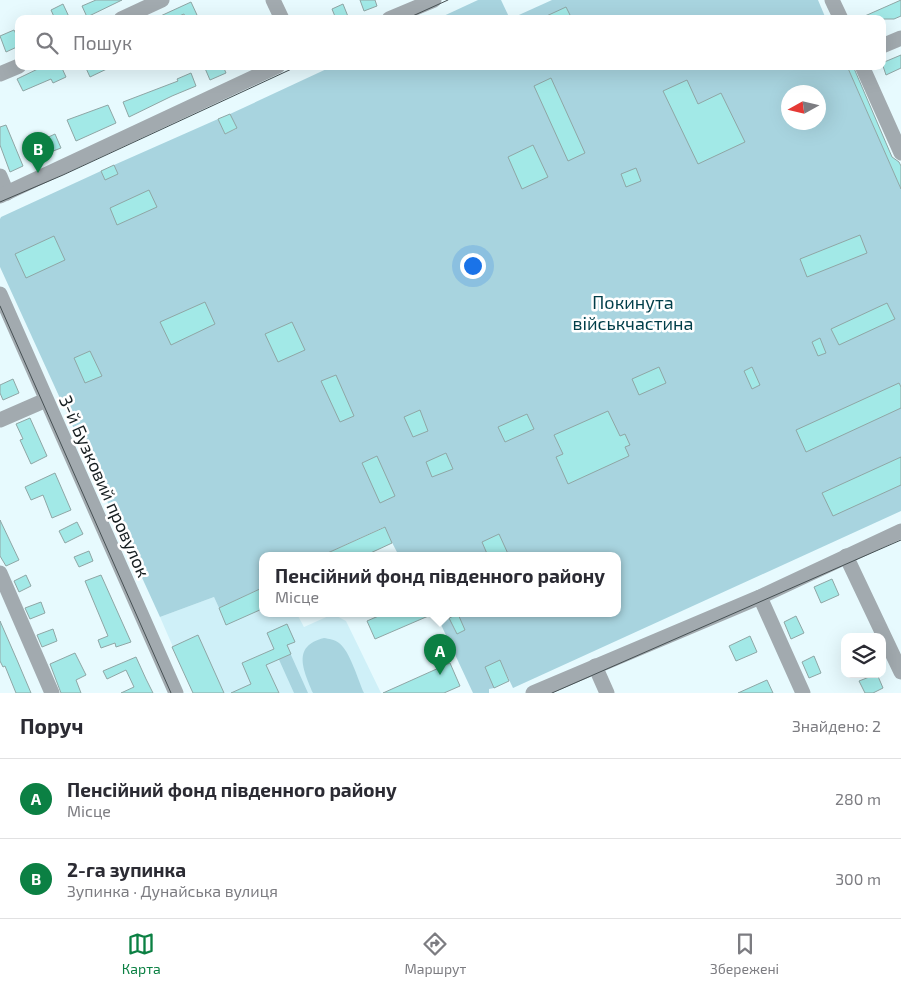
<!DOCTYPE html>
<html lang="uk">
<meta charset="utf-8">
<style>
body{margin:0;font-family:"Exo 2",sans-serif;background:#f2f2f3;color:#2b2b33}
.controls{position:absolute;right:15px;bottom:15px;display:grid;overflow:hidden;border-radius:10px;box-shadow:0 5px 20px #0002}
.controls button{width:45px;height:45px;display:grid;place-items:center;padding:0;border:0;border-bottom:1px solid #e1e1e2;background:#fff;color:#2b2b33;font:25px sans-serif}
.compass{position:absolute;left:781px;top:85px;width:45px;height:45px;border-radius:50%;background:#fff;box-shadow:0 5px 20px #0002;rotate:262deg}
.you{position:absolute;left:472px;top:265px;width:18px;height:18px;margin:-12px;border:4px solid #fff;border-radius:50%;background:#1a73e8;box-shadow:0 0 0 8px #1a73e833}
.badge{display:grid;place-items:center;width:32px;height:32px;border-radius:50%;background:#0b8043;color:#fff;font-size:16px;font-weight:700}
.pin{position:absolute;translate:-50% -41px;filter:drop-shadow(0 1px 2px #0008)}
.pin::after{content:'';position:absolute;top:26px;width:18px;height:15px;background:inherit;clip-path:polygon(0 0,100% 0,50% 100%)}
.popup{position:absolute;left:259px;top:552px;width:362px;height:65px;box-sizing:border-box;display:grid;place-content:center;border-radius:10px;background:#fff;filter:drop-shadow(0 1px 4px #0005);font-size:16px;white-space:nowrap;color:#7c7c81}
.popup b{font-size:19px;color:#2b2b33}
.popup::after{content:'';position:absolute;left:50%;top:100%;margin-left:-10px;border:10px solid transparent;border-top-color:#fff}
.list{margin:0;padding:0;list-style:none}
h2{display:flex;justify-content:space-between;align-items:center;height:65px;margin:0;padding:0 20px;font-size:21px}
h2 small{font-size:16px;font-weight:400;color:#7c7c81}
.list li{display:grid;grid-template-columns:32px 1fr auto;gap:15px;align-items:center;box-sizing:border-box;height:80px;padding:0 20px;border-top:1px solid #e1e1e2}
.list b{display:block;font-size:19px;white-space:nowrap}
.list p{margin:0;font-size:16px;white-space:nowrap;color:#7c7c81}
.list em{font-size:16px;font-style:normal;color:#7c7c81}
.icon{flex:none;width:28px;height:28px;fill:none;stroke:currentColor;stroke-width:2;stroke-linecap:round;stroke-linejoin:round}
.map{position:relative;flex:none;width:901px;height:693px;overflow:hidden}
.search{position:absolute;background:#fff;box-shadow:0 5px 20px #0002;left:15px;right:15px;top:15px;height:55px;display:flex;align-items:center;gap:12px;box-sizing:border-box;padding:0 18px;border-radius:10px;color:#7c7c81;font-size:19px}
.sheet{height:225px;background:#fff}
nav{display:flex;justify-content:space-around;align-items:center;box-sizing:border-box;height:70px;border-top:1px solid #e1e1e2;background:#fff;font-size:14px;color:#7c7c81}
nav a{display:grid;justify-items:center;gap:2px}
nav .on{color:#0b8043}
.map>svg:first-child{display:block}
.built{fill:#cff0f8}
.green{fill:#a8d4df;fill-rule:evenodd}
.building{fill:#a2e9e7;stroke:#8fa6a5}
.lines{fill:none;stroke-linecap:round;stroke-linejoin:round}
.minor{stroke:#a2aaaf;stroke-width:15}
.tram{stroke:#465053;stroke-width:1}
.labels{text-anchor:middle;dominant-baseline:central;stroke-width:5;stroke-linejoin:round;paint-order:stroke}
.park-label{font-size:18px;fill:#003e49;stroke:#fff}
.street-label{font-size:18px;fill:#161e20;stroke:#fff}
</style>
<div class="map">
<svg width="901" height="693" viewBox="0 0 901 693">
<rect width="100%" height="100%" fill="#e7fafe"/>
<polygon class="built" points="262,588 262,614 297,614 304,627 333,614 346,621 381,693 193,693 160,617 214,597 219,608"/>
<g class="green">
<polygon points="478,0 501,0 510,19 437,19"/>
<polygon points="552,0 818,0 826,19 510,19"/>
<path d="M333 66H847L901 189V511L513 688 500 661 494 688 489 689V693H473L436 614H618V556H399L384 527 321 556H262V588L219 608 214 597 160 617 0 267V219L1 217 101 171 105 180 114 165 218 119 225 134 236 129 230 114ZM788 92H818V122H788Z"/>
<polygon points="287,624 295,641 287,646 308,693 294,693 267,633"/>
<path d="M324 638C329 639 334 639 339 643 350 651 358 680 364 693H313C304 671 291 646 324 638Z"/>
</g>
<g class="building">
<polygon points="96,0 122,0 87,17 82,6"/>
<polygon points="360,0 375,0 377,6 364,11"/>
<polygon points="901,0 901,16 894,19 858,19"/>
<polygon points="191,2 197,15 189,19 186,19 184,14 172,19 154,19"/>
<polygon points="63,4 70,19 55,19 51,10"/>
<polygon points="343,4 349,19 336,19 332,9"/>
<polygon points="566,7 572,19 540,19"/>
<polygon points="14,30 19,40 19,46 6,52 0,36"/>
<polygon points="901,55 901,68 886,75 882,63"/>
<polygon points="44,66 61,66 66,77 53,83 51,79 23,91 17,79"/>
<polygon points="85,66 113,66 90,77"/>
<polygon points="204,66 223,66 226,73 210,80"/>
<polygon points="847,66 853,66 892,157 899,162 901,166 901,189"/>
<polygon points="191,73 196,86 172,96 129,117 123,102 178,81 177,79"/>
<polygon points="551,78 585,153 568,161 534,86"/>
<polygon points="687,80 698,104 721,93 745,142 698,164 663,91"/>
<polygon points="108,105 116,123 76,141 67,120"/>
<polygon points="230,114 237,128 225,134 218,119"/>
<polygon points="6,125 23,166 10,172 0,145 0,127"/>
<polygon points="55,134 61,148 48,153 42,140"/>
<polygon points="533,145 548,177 522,189 508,157"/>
<polygon points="114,165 118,174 105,180 101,171"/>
<polygon points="636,168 641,181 626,187 621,174"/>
<polygon points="149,190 157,207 117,225 110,208"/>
<polygon points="860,235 867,253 807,277 800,259"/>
<polygon points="54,236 65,260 26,278 15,254"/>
<polygon points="205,302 215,324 171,345 160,322"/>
<polygon points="887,303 895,319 839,345 831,329"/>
<polygon points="292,322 305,350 278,362 265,334"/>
<polygon points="820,338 826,353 818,356 812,342"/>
<polygon points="90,351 102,376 85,383 74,358"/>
<polygon points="659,367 666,383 639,395 632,379"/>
<polygon points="752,367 760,385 752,389 744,371"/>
<polygon points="336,375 354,416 340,422 321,381"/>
<polygon points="13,379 19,393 3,400 0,393 0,385"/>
<polygon points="899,383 901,387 901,408 806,452 796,430"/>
<polygon points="420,410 428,431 413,437 404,417"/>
<polygon points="608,411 620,436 625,434 630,445 625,447 629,456 568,484 556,457 563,454 554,435"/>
<polygon points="527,414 534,429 505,442 498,427"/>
<polygon points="30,418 47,456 31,464 20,440 23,439 16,424"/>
<polygon points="446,453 453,469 432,477 426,462"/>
<polygon points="377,456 395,496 380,503 362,463"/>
<polygon points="901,457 901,485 833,516 822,493"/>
<polygon points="55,473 71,510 52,518 43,495 31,500 25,487"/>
<polygon points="0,520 19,560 6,566 0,556"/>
<polygon points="77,522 83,534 65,543 59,531"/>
<polygon points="385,527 392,543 364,556 321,556"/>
<polygon points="499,534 509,556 488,556 482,542"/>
<polygon points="89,551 93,561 79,567 74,557"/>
<polygon points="26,575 31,586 19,592 14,581"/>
<polygon points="101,575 131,642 116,647 115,643 101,648 98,640 108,636 85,581"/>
<polygon points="832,579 839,595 821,603 814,587"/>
<polygon points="262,588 262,609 226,625 219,608"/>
<polygon points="41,602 45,613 30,619 25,608"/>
<polygon points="383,614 433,614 375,639 367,621"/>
<polygon points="458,614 465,630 457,634 449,618"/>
<polygon points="796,616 804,633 791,639 784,622"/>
<polygon points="0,621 17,660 31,693 16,693 5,666 3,667 0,661"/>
<polygon points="287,624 295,642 287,645 291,654 266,665 279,693 231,693 251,684 242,663 274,649 267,633"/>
<polygon points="53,629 57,641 42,647 37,635"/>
<polygon points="198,635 224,693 193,693 172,647"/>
<polygon points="750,636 757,652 736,661 729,646"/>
<polygon points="75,653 86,675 76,680 81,693 61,693 50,664"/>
<polygon points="814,656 821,673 809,678 802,662"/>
<polygon points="136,657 146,679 153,693 121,693 134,687 126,670 107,679 103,671"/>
<polygon points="500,660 509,681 494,688 485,667"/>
<polygon points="450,663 460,686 444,693 383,693"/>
<polygon points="877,674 883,688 873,693 865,693 859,681"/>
<polygon points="767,680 773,693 738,693"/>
</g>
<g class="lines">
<g class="minor">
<polyline points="273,0 282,19"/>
<polyline points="832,0 841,19"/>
<polyline points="121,19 162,0"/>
<polyline points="389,19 434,0"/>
<polyline points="882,46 901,38"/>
<polyline points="862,66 901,153"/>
<polyline points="0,74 19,66"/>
<polyline points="0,176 7,193"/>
<polyline points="0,196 278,66"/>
<polyline points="0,294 176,693"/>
<polyline points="0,420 46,400"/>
<polyline points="846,556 901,672"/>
<polyline points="0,573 52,693"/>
<polyline points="760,597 803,693"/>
<polyline points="595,666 607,693"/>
<polyline points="533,693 760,597 901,531"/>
</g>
<g class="tram">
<polyline points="406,19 448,0"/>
<polyline points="0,202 63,175 298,66"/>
<polyline points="0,306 171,693"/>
<polyline points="552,693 901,540"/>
</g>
</g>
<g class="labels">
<g class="park-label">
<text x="633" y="302">Покинута<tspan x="633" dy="21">військчастина</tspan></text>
</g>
<g class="street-label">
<text transform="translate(105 486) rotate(66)">3-й Бузковий провулок</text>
</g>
</g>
</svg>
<div class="controls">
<button><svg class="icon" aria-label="layers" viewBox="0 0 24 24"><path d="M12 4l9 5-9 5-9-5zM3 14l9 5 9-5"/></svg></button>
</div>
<svg class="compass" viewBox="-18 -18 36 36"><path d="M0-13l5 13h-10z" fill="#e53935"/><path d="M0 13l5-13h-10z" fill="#7c7c81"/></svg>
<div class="you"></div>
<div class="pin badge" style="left:440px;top:675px">A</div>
<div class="popup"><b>Пенсійний фонд південного району</b>Місце</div>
<div class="pin badge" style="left:38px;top:173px">B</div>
<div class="search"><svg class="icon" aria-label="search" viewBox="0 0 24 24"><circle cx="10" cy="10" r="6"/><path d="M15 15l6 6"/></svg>Пошук</div>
</div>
<section class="sheet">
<h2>Поруч<small>Знайдено: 2</small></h2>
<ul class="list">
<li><span class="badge">A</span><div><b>Пенсійний фонд південного району</b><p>Місце</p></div><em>280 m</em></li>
<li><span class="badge">B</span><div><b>2-га зупинка</b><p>Зупинка · Дунайська вулиця</p></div><em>300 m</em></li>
</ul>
</section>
<nav>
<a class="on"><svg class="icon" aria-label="map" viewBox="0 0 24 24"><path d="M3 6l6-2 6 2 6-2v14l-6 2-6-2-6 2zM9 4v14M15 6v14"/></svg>Карта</a>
<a><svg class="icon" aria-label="directions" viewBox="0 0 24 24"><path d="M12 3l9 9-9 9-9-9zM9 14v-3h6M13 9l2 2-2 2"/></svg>Маршрут</a>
<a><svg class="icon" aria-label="saved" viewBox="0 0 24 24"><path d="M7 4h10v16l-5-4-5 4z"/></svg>Збережені</a>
</nav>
